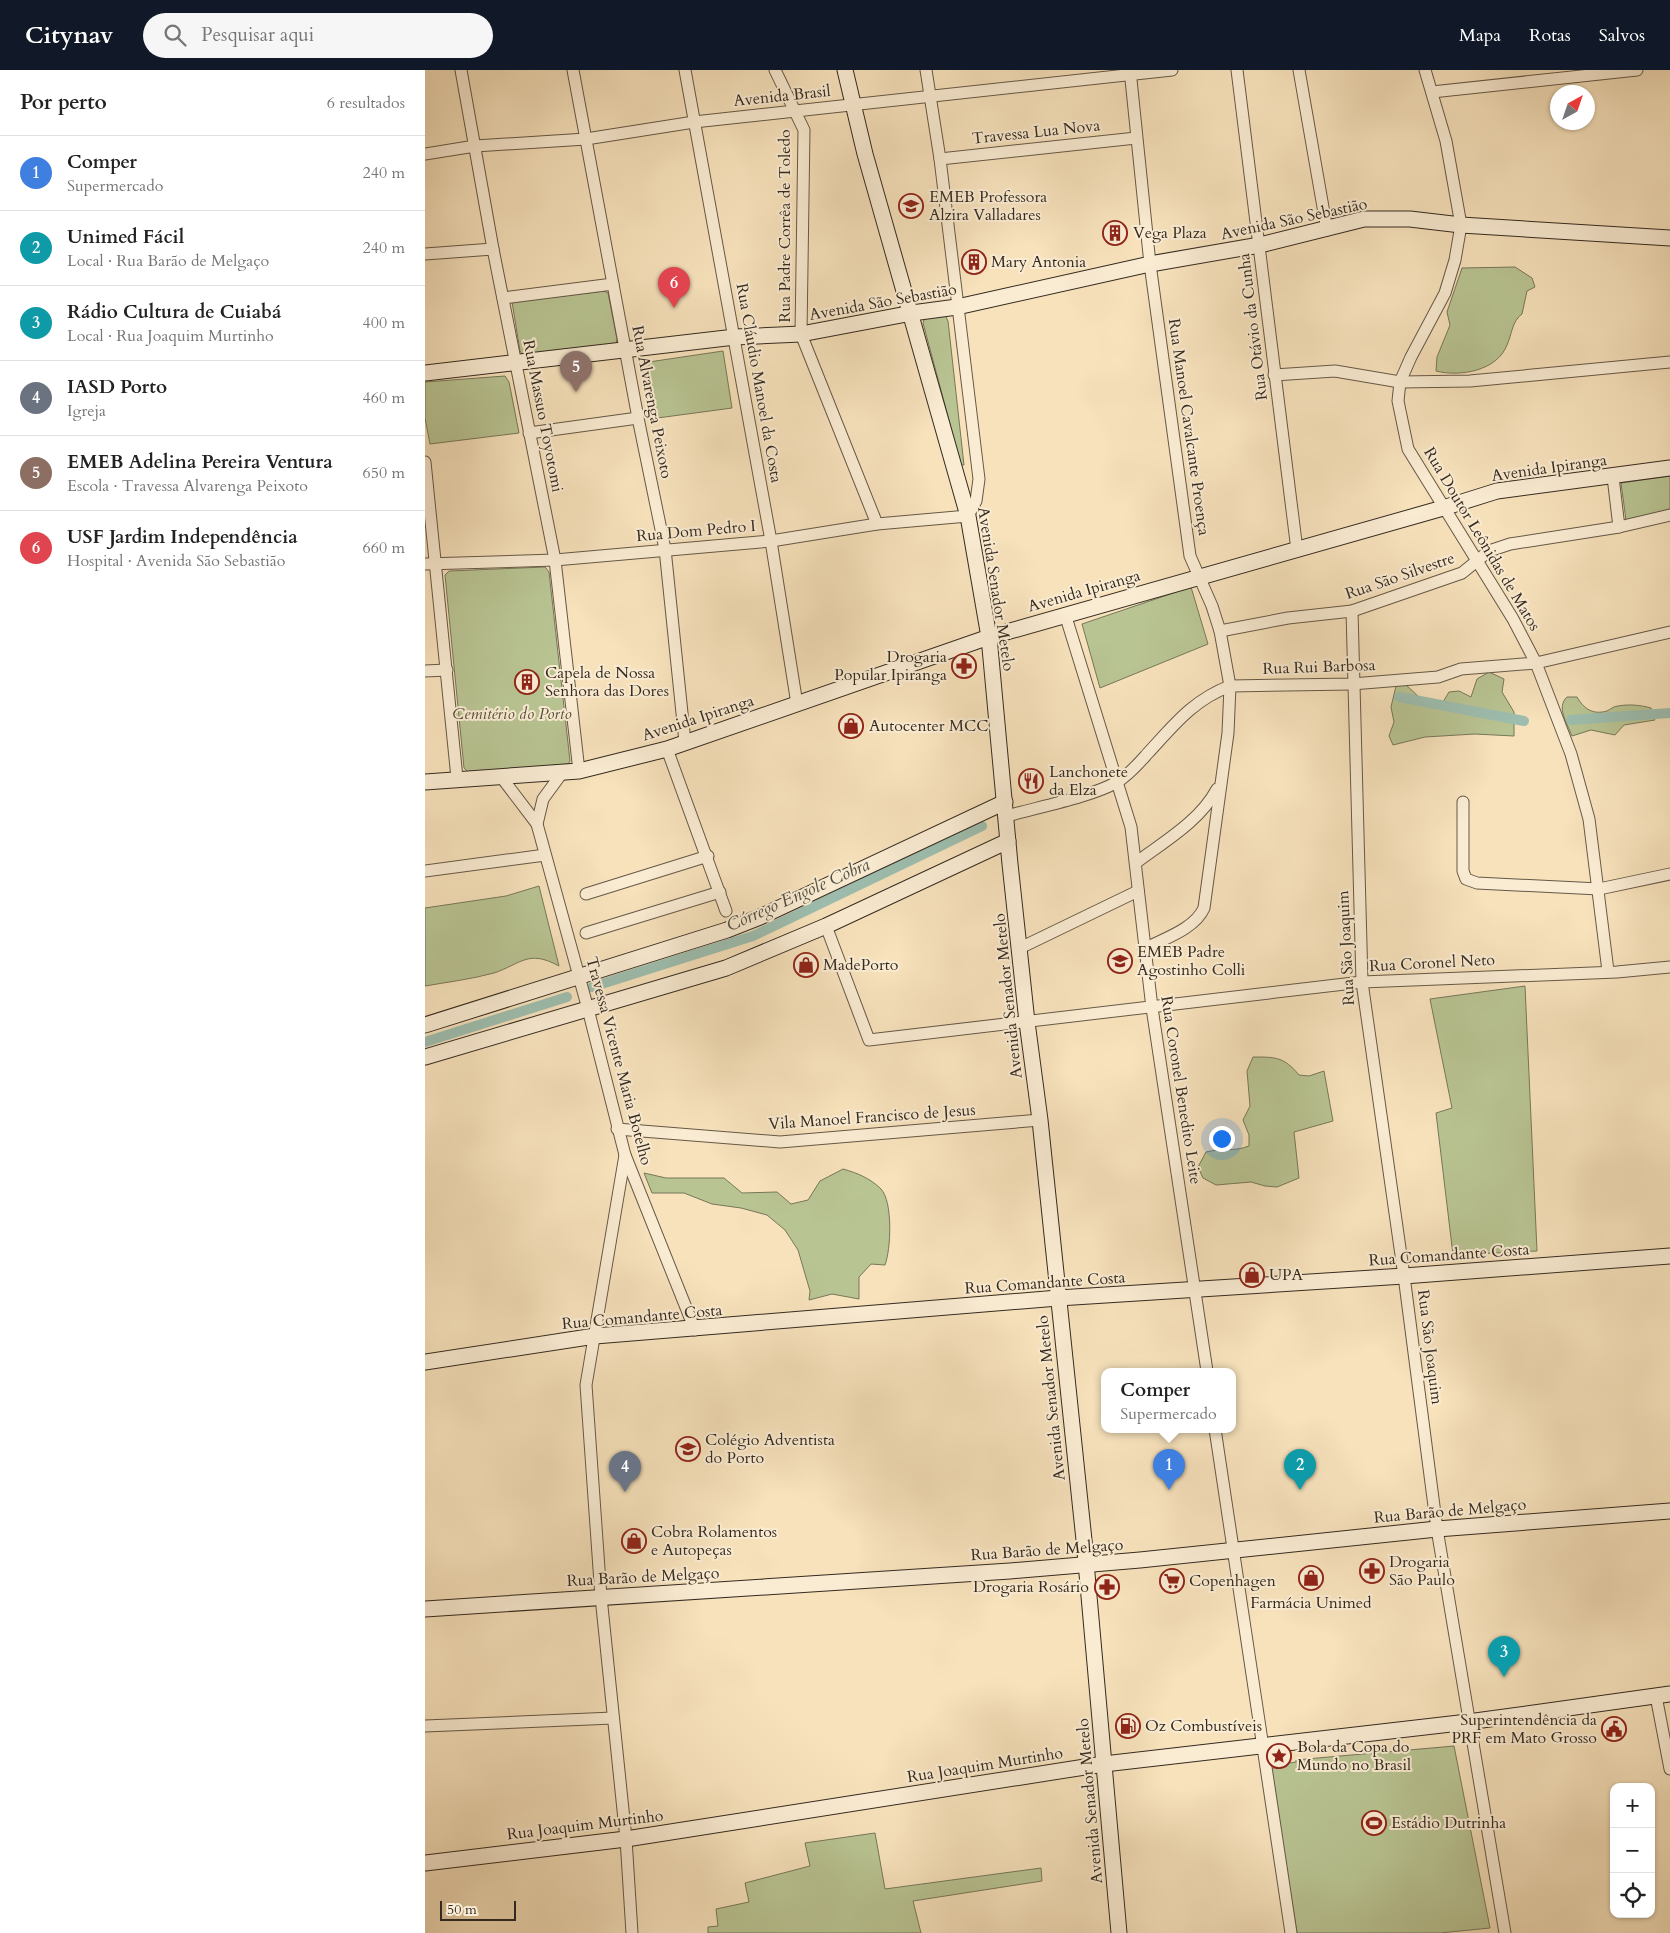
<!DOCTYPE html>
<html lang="pt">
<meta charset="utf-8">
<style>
body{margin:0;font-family:Cardo,serif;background:#f6f6f6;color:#222}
.controls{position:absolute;right:15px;bottom:15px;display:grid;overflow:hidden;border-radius:10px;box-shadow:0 1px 4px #0004}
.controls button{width:45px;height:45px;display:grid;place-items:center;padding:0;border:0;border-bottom:1px solid #e0e0e0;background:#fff;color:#222;font:25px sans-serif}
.compass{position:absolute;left:1125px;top:15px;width:45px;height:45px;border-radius:50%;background:#fff;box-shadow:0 1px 4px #0004;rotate:40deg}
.scale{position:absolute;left:15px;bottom:12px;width:76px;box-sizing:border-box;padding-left:5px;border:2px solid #352a20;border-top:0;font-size:14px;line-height:18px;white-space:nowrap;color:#352a20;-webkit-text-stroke:4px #faecd3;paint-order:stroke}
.you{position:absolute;left:796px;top:1068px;width:18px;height:18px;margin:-12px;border:4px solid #fff;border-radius:50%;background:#1a73e8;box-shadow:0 0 0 8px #1a73e833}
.badge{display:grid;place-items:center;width:32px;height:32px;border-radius:50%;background:#111827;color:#fff;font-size:16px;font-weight:700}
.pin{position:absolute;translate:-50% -41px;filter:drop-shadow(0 1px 2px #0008)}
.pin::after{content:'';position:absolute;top:26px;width:18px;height:15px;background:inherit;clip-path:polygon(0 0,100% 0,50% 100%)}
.popup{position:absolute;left:676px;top:1298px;width:135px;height:65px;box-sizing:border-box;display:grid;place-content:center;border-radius:10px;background:#fff;filter:drop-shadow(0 1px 4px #0005);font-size:16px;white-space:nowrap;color:#767676}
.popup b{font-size:19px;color:#222}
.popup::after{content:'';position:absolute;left:50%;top:100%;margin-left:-10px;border:10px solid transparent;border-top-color:#fff}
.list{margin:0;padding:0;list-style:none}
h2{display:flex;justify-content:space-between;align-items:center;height:65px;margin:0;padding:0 20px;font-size:21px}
h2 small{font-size:16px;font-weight:400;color:#767676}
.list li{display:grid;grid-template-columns:32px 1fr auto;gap:15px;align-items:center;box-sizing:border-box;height:75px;padding:0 20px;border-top:1px solid #e0e0e0}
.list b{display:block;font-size:19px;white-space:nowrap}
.list p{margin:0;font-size:16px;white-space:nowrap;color:#767676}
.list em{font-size:16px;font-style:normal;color:#767676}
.icon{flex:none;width:28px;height:28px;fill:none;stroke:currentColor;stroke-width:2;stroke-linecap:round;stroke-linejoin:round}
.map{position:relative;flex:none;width:1245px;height:1863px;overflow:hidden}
header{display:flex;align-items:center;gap:30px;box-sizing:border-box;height:70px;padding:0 25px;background:#111827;color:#fff}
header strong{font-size:24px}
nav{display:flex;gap:28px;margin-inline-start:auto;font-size:18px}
.search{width:350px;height:45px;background:#f6f6f6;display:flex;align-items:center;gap:12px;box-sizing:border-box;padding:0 18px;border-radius:28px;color:#767676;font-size:19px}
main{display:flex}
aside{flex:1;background:#fff}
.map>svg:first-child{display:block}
.green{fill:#b9c493;stroke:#77775a}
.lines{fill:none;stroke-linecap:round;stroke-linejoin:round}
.canal{stroke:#9dbeaf;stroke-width:10}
.street-casing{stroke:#665847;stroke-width:13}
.secondary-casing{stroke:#352a20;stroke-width:17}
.street{stroke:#faecd3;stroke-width:11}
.secondary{stroke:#faecd3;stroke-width:15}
.labels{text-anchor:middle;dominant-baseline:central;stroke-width:4;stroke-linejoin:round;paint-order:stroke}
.street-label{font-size:16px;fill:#352a20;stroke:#faecd3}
.poi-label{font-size:16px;fill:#352a20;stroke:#faecd3;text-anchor:start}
.park-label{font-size:16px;font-style:italic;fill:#56503d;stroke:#faecd3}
.water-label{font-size:18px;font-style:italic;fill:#4f4f44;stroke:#faecd3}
</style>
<header>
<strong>Citynav</strong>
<div class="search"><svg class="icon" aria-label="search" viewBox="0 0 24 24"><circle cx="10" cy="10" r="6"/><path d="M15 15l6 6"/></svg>Pesquisar aqui</div>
<nav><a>Mapa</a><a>Rotas</a><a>Salvos</a></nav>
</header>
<main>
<aside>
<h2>Por perto<small>6 resultados</small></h2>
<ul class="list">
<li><span class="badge" style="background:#3f7fe0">1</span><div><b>Comper</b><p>Supermercado</p></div><em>240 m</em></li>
<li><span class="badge" style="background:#0f9aa8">2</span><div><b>Unimed Fácil</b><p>Local · Rua Barão de Melgaço</p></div><em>240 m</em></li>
<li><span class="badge" style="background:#0f9aa8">3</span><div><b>Rádio Cultura de Cuiabá</b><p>Local · Rua Joaquim Murtinho</p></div><em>400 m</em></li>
<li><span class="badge" style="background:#6b7280">4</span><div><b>IASD Porto</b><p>Igreja</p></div><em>460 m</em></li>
<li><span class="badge" style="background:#8d6e63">5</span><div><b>EMEB Adelina Pereira Ventura</b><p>Escola · Travessa Alvarenga Peixoto</p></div><em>650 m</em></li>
<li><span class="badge" style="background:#e0444e">6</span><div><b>USF Jardim Independência</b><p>Hospital · Avenida São Sebastião</p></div><em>660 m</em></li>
</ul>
</aside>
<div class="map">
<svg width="1245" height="1863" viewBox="0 0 1245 1863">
<rect width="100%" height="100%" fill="#f7e2bc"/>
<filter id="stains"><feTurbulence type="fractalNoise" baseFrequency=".004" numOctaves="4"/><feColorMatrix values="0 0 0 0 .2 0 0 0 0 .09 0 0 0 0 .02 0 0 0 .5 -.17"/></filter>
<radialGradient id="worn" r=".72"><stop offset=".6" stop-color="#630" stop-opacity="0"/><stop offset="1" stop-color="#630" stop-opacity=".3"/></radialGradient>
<g class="green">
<path d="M1090 197 1107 208 1110 217 1102 221 1097 244C1087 251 1087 264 1082 275 1072 301 1035 307 1011 301L1012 287 1025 255 1022 242 1037 198Z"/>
<polygon points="179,221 183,223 192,269 191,274 98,285 95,281 87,232"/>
<polygon points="520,245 523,251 539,395 536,395 498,253 500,247"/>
<polygon points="298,281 307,338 225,349 217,293"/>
<polygon points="80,306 84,312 94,363 5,374 0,348 0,312"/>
<polygon points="1245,406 1245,440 1201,450 1196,413"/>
<polygon points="120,497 124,502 145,691 143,694 43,702 39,698 20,505 24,501"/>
<polygon points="766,517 783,574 675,618 657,554"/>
<polygon points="1064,602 1079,609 1077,622 1089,642 1089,666 1050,664 1000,667 968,675 964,666 969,652 966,637 971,616 980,614 995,628 1018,632 1024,622 1034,621 1046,627 1052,609"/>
<path d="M1142 627H1152C1159 639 1168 645 1182 641 1186 639 1189 636 1193 636 1204 634 1215 635 1226 638L1230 650 1199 655 1190 665 1166 660 1147 666C1142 653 1131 637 1142 627Z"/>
<path d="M114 816 134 896C103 879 96 894 69 903 47 909 23 912 0 916V838L81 826Z"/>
<polygon points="1100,916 1112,1181 1028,1185 1011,1043 1027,1038 1005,929"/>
<path d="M828 987C851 987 859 987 874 1005L884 1006 899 1001 908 1051 869 1062 874 1108 852 1117 840 1116 826 1112 791 1115 778 1108 773 1097 781 1082C796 1078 809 1082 824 1076V1065L818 1050 825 1036 822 1001Z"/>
<path d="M418 1099C432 1103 445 1108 456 1119 468 1132 466 1179 460 1195L446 1194 434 1207V1229L407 1224 384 1230 385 1221 373 1180 360 1160 342 1145 316 1138 287 1134 259 1123H227L219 1103 241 1108H299L317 1123 352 1122 366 1134 383 1130 395 1111Z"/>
<path d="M1029 1676 1065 1858 1015 1863H872L846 1701 851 1695 871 1692V1690C924 1685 974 1681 1029 1676Z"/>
<polygon points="450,1763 460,1819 616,1798 617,1811 488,1831 496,1863 283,1863 283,1857 293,1856 291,1839 324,1832 320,1813 385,1796 380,1773"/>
</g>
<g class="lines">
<g class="canal">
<polyline points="974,627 1099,651"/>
<polyline points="1146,650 1245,643"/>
<polyline points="167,917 328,866 557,756"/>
<polyline points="0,972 142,927"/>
</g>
<defs>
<g id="street">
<polyline points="36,0 68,179 130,490 154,701"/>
<polyline points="148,0 213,348 240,479 260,672"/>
<polyline points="260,0 346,471 372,634"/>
<polyline points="350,0 379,60 376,264 452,454"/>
<path d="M705 0 725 194 765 486 787 536 795 561 805 616 803 663 779 838C770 859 738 869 719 879"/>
<polyline points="812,0 872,480"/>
<polyline points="874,0 902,160"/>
<polyline points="1000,0 1021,71 1036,155 1030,190 1020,223 986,287 975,312 973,331 983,379 1088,549 1111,593 1146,684 1164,749 1183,901"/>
<polyline points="1007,22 1212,0"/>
<polyline points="0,84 50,76 161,69 269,52 747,0"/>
<polyline points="515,89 711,68"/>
<polyline points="0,184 68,179"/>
<polyline points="78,228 188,214"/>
<polyline points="849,305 910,301 975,312 1045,311 1245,292"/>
<polyline points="104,363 213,348"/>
<polyline points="0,392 32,708"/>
<polyline points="1188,407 1194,457"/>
<polyline points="0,494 130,490 346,471 452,454 543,446 551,431 554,409 515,89 501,0"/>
<polyline points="927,541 937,912 979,1206 1012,1459 1080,1863"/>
<polyline points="640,544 706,757 727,938 782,1301"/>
<polyline points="795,561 863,548 927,541 1037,503 1064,481 1085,474 1194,457 1245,445"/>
<polyline points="0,601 22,600"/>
<polyline points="242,679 301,841"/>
<polyline points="77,708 112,754 163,939 200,1085 270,1260"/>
<polyline points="1038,732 1038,801 1041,809 1052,813 1174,819 1245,804"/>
<path d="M582 746C613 737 666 727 692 712 704 705 714 693 723 683 749 655 768 630 805 616L927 614 1013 607 1036 599 1111 593 1245 562"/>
<polyline points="112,754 118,729 137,703"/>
<path d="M712 792C740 771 775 751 792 719"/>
<polyline points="0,801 120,785"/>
<polyline points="161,824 283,786"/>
<polyline points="401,856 444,970 937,912 1192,902 1245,897"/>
<polyline points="161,863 295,822"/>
<polyline points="595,878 713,821"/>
<polyline points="192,1059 355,1072 615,1050"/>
<polyline points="200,1085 161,1315 176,1527 201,1769 207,1863"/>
<polyline points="790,1359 866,1863"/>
<polyline points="1231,1626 1245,1699"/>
<polyline points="0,1656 188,1648"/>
</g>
<g id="secondary">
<polyline points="420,0 440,84 543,446 564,567 585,794 602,952 615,1050 659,1470 694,1863"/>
<polyline points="0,303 310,267 376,264 487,243 532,237 725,194 835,175 939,149 985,149 1036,155 1245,168"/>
<polyline points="0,712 154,701 242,679 564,567 1018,438 1072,421 1245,398"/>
<polyline points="0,955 302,860 335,847 580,732"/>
<polyline points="0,987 301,898 401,856 583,771"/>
<polyline points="0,1292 170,1266 633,1228 979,1206 1245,1186"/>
<polyline points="0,1539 585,1501 715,1490 1012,1459 1245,1441"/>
<polyline points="0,1793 201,1769 679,1694 1043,1652 1245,1624"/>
</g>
</defs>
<use href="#street" class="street-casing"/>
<use href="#secondary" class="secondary-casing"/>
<use href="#street" class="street"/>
<use href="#secondary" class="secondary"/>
</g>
<defs>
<symbol id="school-ring" viewBox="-11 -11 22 22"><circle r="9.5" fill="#faecd3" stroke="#8f2418" stroke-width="1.5"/><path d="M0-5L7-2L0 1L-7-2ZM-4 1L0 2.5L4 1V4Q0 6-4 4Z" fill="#8f2418"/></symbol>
<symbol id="building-ring" viewBox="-11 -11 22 22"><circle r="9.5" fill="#faecd3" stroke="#8f2418" stroke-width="1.5"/><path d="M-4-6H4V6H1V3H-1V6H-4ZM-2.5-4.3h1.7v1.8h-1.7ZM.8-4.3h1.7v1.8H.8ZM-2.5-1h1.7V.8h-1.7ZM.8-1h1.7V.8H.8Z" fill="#8f2418"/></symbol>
<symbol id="pharmacy-ring" viewBox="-11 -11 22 22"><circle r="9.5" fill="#faecd3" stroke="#8f2418" stroke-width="1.5"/><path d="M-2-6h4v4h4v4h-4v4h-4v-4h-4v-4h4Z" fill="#8f2418"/></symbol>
<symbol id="shop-ring" viewBox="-11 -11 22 22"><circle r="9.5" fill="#faecd3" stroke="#8f2418" stroke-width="1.5"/><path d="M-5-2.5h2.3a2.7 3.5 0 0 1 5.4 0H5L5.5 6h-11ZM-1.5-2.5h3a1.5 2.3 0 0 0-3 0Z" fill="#8f2418"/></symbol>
<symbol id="restaurant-ring" viewBox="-11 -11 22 22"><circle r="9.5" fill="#faecd3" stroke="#8f2418" stroke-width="1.5"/><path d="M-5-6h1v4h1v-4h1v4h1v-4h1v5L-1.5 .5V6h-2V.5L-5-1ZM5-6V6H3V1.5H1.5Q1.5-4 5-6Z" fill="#8f2418"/></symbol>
<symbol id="supermarket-ring" viewBox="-11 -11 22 22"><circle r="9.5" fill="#faecd3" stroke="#8f2418" stroke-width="1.5"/><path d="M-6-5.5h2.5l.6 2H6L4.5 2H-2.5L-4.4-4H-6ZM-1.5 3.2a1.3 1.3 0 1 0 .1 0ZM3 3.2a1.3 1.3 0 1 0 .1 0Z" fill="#8f2418"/></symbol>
<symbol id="fuel-ring" viewBox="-11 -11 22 22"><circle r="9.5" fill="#faecd3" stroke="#8f2418" stroke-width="1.5"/><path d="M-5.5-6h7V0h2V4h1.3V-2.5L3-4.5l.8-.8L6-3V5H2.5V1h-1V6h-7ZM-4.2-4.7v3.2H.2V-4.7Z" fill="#8f2418"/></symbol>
<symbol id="civic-ring" viewBox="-11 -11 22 22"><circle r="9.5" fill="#faecd3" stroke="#8f2418" stroke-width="1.5"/><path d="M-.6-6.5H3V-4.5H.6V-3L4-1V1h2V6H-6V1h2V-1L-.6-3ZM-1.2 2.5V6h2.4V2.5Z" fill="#8f2418"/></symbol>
<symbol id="sight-ring" viewBox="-11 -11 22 22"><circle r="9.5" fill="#faecd3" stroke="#8f2418" stroke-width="1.5"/><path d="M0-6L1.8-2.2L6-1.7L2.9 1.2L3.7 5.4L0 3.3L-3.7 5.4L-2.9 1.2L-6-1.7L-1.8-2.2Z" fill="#8f2418"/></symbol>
<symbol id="stadium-ring" viewBox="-11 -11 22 22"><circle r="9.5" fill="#faecd3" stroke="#8f2418" stroke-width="1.5"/><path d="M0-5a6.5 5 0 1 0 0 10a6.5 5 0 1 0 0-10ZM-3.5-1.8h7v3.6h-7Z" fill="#8f2418"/></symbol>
</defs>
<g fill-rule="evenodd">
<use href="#school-ring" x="472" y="122" width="28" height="28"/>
<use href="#building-ring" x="676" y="149" width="28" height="28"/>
<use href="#building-ring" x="535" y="178" width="28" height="28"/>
<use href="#pharmacy-ring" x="525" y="582" width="28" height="28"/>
<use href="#building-ring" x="88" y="598" width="28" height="28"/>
<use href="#shop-ring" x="412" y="642" width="28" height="28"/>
<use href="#restaurant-ring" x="592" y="697" width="28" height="28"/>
<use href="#school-ring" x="681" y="877" width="28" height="28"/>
<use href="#shop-ring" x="367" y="881" width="28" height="28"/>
<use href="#shop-ring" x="813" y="1191" width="28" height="28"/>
<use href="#school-ring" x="249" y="1365" width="28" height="28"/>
<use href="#shop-ring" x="195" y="1457" width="28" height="28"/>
<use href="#pharmacy-ring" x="933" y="1487" width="28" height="28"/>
<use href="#shop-ring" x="872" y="1494" width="28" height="28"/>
<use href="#supermarket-ring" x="733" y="1497" width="28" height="28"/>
<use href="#pharmacy-ring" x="668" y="1503" width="28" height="28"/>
<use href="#fuel-ring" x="689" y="1642" width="28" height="28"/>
<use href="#civic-ring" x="1175" y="1645" width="28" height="28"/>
<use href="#sight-ring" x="840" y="1672" width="28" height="28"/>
<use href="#stadium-ring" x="935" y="1739" width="28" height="28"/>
</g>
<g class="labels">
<g class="street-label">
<text transform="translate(357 26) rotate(-6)">Avenida Brasil</text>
<text transform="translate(611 62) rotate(-6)">Travessa Lua Nova</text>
<text transform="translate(869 149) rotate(-12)">Avenida São Sebastião</text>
<text transform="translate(360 156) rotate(-90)">Rua Padre Corrêa de Toledo</text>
<text transform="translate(458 232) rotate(-10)">Avenida São Sebastião</text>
<text transform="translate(828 257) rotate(-97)">Rua Otávio da Cunha</text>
<text transform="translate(334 313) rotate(80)">Rua Cláudio Manoel da Costa</text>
<text transform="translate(227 332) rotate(79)">Rua Alvarenga Peixoto</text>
<text transform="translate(118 346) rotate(79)">Rua Massuo Toyotomi</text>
<text transform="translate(764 357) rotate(82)">Rua Manoel Cavalcante Proença</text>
<text transform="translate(1124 398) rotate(-8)">Avenida Ipiranga</text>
<text transform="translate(271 461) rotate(-5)">Rua Dom Pedro I</text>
<text transform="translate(1057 469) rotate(59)">Rua Doutor Leônidas de Matos</text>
<text transform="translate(975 506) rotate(-19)">Rua São Silvestre</text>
<text transform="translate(571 519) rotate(81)">Avenida Senador Metelo</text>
<text transform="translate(659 521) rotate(-16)">Avenida Ipiranga</text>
<text transform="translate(894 597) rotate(-2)">Rua Rui Barbosa</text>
<text transform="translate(273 648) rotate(-18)">Avenida Ipiranga</text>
<text transform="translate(921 878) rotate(-93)">Rua São Joaquim</text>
<text transform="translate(1007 893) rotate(-3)">Rua Coronel Neto</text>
<text transform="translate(583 926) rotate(-96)">Avenida Senador Metelo</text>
<text transform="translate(194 991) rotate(75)">Travessa Vicente Maria Botelho</text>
<text transform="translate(756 1020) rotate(81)">Rua Coronel Benedito Leite</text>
<text transform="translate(447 1047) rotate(-4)">Vila Manoel Francisco de Jesus</text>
<text transform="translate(1024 1185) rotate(-4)">Rua Comandante Costa</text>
<text transform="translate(620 1213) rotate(-4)">Rua Comandante Costa</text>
<text transform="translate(217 1247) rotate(-5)">Rua Comandante Costa</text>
<text transform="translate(1005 1277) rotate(83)">Rua São Joaquim</text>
<text transform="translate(626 1328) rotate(-96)">Avenida Senador Metelo</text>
<text transform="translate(1025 1441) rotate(-5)">Rua Barão de Melgaço</text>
<text transform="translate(622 1480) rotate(-4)">Rua Barão de Melgaço</text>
<text transform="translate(218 1507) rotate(-3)">Rua Barão de Melgaço</text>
<text transform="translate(560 1695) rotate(-9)">Rua Joaquim Murtinho</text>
<text transform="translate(665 1731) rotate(-95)">Avenida Senador Metelo</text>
<text transform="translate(160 1755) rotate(-7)">Rua Joaquim Murtinho</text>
</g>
<g class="poi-label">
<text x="504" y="127">EMEB Professora<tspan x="504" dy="18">Alzira Valladares</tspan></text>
<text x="708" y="163">Vega Plaza</text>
<text x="566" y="192">Mary Antonia</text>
<text x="522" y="587" text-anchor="end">Drogaria<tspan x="522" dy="18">Popular Ipiranga</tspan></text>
<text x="120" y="603">Capela de Nossa<tspan x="120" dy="18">Senhora das Dores</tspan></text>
<text x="444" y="656">Autocenter MCC</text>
<text x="624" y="702">Lanchonete<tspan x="624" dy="18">da Elza</tspan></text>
<text x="712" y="882">EMEB Padre<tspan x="712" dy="18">Agostinho Colli</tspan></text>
<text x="398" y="895">MadePorto</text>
<text x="844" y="1205">UPA</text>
<text x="280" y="1370">Colégio Adventista<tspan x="280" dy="18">do Porto</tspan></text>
<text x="226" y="1462">Cobra Rolamentos<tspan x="226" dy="18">e Autopeças</tspan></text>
<text x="964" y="1492">Drogaria<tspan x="964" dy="18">São Paulo</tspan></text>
<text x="764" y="1511">Copenhagen</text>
<text x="664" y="1517" text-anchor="end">Drogaria Rosário</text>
<text x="886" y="1533" text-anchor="middle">Farmácia Unimed</text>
<text x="1172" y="1650" text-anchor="end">Superintendência da<tspan x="1172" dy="18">PRF em Mato Grosso</tspan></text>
<text x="720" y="1656">Oz Combustíveis</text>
<text x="872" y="1677">Bola da Copa do<tspan x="872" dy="18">Mundo no Brasil</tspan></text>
<text x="966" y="1753">Estádio Dutrinha</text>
</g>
<g class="park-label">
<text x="87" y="644">Cemitério do Porto</text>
</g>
<g class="water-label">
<text transform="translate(373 825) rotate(-24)">Córrego Engole Cobra</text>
</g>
</g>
<rect width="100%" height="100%" filter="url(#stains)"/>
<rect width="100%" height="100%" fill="url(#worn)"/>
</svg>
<div class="controls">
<button>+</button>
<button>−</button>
<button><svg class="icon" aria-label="locate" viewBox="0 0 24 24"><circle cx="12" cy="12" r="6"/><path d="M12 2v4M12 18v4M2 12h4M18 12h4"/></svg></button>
</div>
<svg class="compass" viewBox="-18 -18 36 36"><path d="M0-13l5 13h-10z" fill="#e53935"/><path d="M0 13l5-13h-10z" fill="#767676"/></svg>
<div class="scale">50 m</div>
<div class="you"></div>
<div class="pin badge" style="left:744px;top:1420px;background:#3f7fe0">1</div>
<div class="popup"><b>Comper</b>Supermercado</div>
<div class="pin badge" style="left:875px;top:1420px;background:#0f9aa8">2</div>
<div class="pin badge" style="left:1079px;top:1607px;background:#0f9aa8">3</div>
<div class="pin badge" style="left:200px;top:1422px;background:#6b7280">4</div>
<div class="pin badge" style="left:151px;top:322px;background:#8d6e63">5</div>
<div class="pin badge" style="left:249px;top:238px;background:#e0444e">6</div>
</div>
</main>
